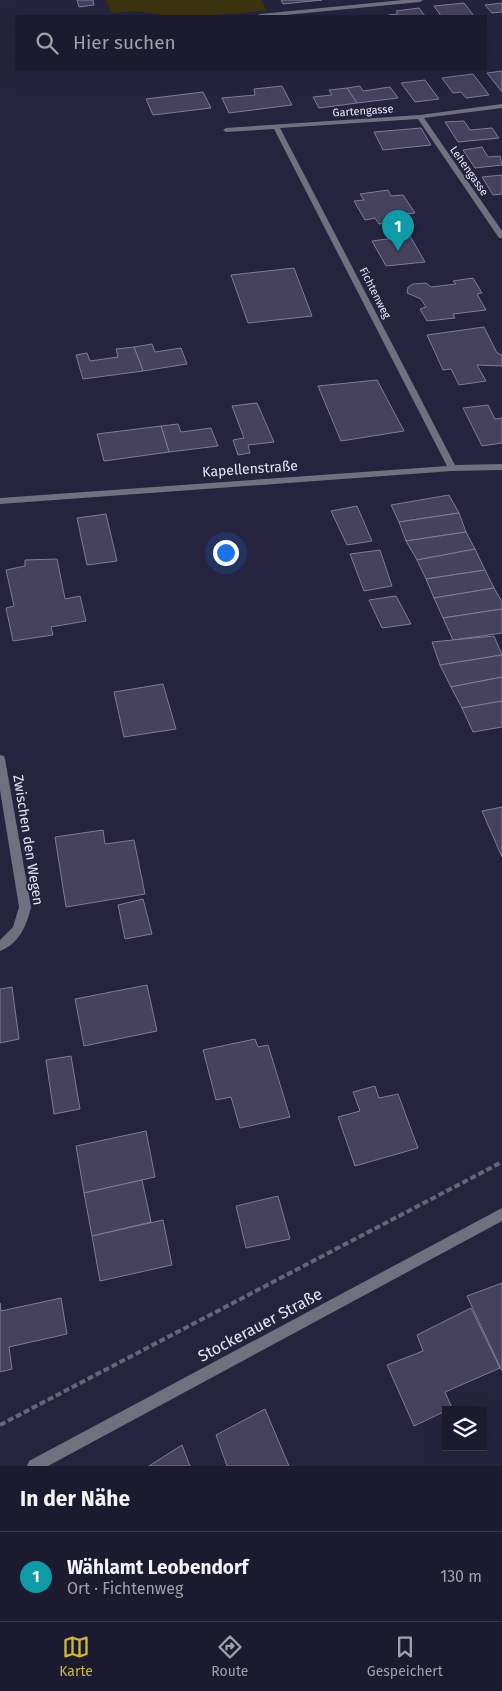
<!DOCTYPE html>
<html lang="de">
<meta charset="utf-8">
<style>
body{margin:0;font-family:"Fira Sans",sans-serif;background:#252336;color:#f1f3f6}
.controls{position:absolute;right:15px;bottom:15px;display:grid;overflow:hidden;border-radius:0px;box-shadow:0 5px 20px #0002}
.controls button{width:45px;height:45px;display:grid;place-items:center;padding:0;border:0;border-bottom:1px solid #3a384a;background:#1c1a2e;color:#f1f3f6;font:25px sans-serif}
.you{position:absolute;left:225px;top:552px;width:18px;height:18px;margin:-12px;border:4px solid #fff;border-radius:50%;background:#1a73e8;box-shadow:0 0 0 8px #1a73e833}
.badge{display:grid;place-items:center;width:32px;height:32px;border-radius:50%;background:#d1b736;color:#fff;font-size:16px;font-weight:700}
.pin{position:absolute;translate:-50% -41px;filter:drop-shadow(0 1px 2px #0008)}
.pin::after{content:'';position:absolute;top:26px;width:18px;height:15px;background:inherit;clip-path:polygon(0 0,100% 0,50% 100%)}
.list{margin:0;padding:0;list-style:none}
h2{display:flex;justify-content:space-between;align-items:center;height:65px;margin:0;padding:0 20px;font-size:21px}
h2 small{font-size:16px;font-weight:400;color:#a0a1aa}
.list li{display:grid;grid-template-columns:32px 1fr auto;gap:15px;align-items:center;box-sizing:border-box;height:90px;padding:0 20px;border-top:1px solid #3a384a}
.list b{display:block;font-size:19px;white-space:nowrap}
.list p{margin:0;font-size:16px;white-space:nowrap;color:#a0a1aa}
.list em{font-size:16px;font-style:normal;color:#a0a1aa}
.icon{flex:none;width:28px;height:28px;fill:none;stroke:currentColor;stroke-width:2;stroke-linecap:round;stroke-linejoin:round}
.map{position:relative;flex:none;width:502px;height:1466px;overflow:hidden}
.search{position:absolute;background:#1c1a2e;box-shadow:0 5px 20px #0002;left:15px;right:15px;top:15px;height:55px;display:flex;align-items:center;gap:12px;box-sizing:border-box;padding:0 18px;border-radius:0px;color:#a0a1aa;font-size:19px}
.sheet{height:155px;background:#1c1a2e}
nav{display:flex;justify-content:space-around;align-items:center;box-sizing:border-box;height:70px;border-top:1px solid #3a384a;background:#1c1a2e;font-size:14px;color:#a0a1aa}
nav a{display:grid;justify-items:center;gap:2px}
nav .on{color:#d1b736}
.map>svg:first-child{display:block}
.green{fill:#3c340e}
.building{fill:#45415f;stroke:#7e7b9b}
.lines{fill:none;stroke-linecap:round;stroke-linejoin:round}
.path{stroke:#67657c;stroke-width:4;stroke-dasharray:6 3;stroke-linecap:butt}
.minor{fill:#71707f;fill-rule:evenodd}
.tertiary{fill:#71707f;fill-rule:evenodd}
.labels{text-anchor:middle;dominant-baseline:central;stroke-width:4;stroke-linejoin:round;paint-order:stroke}
.far-street-label{font-size:11px;fill:#e6e5f7;stroke:#26233e}
.street-label{font-size:14px;fill:#e6e5f7;stroke:#26233e}
.near-street-label{font-size:16px;fill:#e6e5f7;stroke:#26233e}
</style>
<div class="map">
<svg width="502" height="1466" viewBox="0 0 502 1466">
<rect width="100%" height="100%" fill="#26233e"/>
<polygon class="green" points="106,0 261,0 267,11 197,16 172,16 135,11 112,13"/>
<g class="building">
<polygon points="77,0 93,0 94,5 79,7"/>
<polygon points="281,0 322,0 283,4"/>
<polygon points="464,3 474,16 441,16 434,6"/>
<polygon points="502,3 502,12 492,13 485,5"/>
<polygon points="419,8 425,16 389,15 398,14 396,11"/>
<polygon points="502,71 502,92 487,73"/>
<polygon points="473,74 489,95 466,98 461,92 453,93 442,78"/>
<polygon points="425,80 439,99 415,102 401,83"/>
<polygon points="282,86 292,105 229,113 222,98 255,95 254,89"/>
<polygon points="360,86 363,91 390,87 398,98 357,103 347,88"/>
<polygon points="347,88 357,103 319,108 313,97 332,95 329,90"/>
<polygon points="203,92 211,108 153,115 146,99"/>
<polygon points="464,121 470,130 492,128 499,138 458,142 445,122"/>
<polygon points="421,128 431,145 383,150 374,132"/>
<polygon points="482,147 488,157 500,156 502,165 475,168 463,150"/>
<polygon points="502,175 502,194 493,195 482,177"/>
<polygon points="388,190 391,196 403,195 415,213 404,214 408,220 379,224 375,218 365,220 354,201 364,200 360,194"/>
<polygon points="410,236 425,262 386,266 372,241"/>
<polygon points="294,268 312,316 248,323 231,275"/>
<polygon points="473,278 482,293 477,294 486,310 453,314 455,318 427,321 420,309 426,307 421,299 407,293 408,287 413,284 426,283 431,287 456,284 453,281"/>
<polygon points="484,327 497,353 502,355 502,366 477,365 486,381 459,385 451,369 443,370 427,335"/>
<polygon points="152,344 155,352 181,348 187,364 143,371 134,347"/>
<polygon points="134,347 143,371 83,379 76,355 87,353 90,361 118,357 116,349"/>
<polygon points="377,380 404,431 341,441 318,386"/>
<polygon points="257,403 274,442 248,445 250,453 238,455 233,440 244,438 232,406"/>
<polygon points="488,405 495,419 502,418 502,443 482,446 463,408"/>
<polygon points="178,424 181,432 211,428 218,446 169,452 161,426"/>
<polygon points="161,426 169,452 104,461 97,434"/>
<polygon points="449,495 459,513 399,522 391,505"/>
<polygon points="357,506 372,541 347,545 331,511"/>
<polygon points="459,513 466,532 406,541 399,522"/>
<polygon points="106,514 117,561 87,565 77,518"/>
<polygon points="466,532 475,549 417,560 406,541"/>
<polygon points="475,549 485,570 426,579 417,560"/>
<polygon points="380,550 392,586 364,591 350,554"/>
<polygon points="57,559 65,599 80,596 86,621 51,627 53,635 13,641 6,608 14,606 6,570 25,566 25,560"/>
<polygon points="485,570 494,588 434,598 426,579"/>
<polygon points="494,588 502,602 502,609 443,618 434,598"/>
<polygon points="396,596 411,624 382,628 369,600"/>
<polygon points="502,609 502,633 453,640 443,618"/>
<polygon points="494,636 502,655 440,665 432,642"/>
<polygon points="502,655 502,677 451,687 440,665"/>
<polygon points="502,677 502,701 462,708 451,687"/>
<polygon points="163,684 176,729 124,737 114,692"/>
<polygon points="502,701 502,727 473,732 462,708"/>
<polygon points="502,807 502,857 482,811"/>
<polygon points="103,830 105,844 134,840 145,894 66,907 55,837"/>
<polygon points="143,899 152,934 125,939 118,905"/>
<polygon points="147,985 157,1031 84,1046 75,999"/>
<polygon points="12,987 19,1039 0,1043 0,989"/>
<polygon points="255,1039 258,1047 268,1045 290,1117 240,1128 231,1097 216,1100 203,1050"/>
<polygon points="71,1056 80,1109 54,1114 46,1060"/>
<polygon points="375,1086 379,1098 398,1094 418,1148 355,1166 338,1117 360,1111 353,1092"/>
<polygon points="146,1131 155,1177 84,1193 76,1146"/>
<polygon points="142,1180 151,1222 92,1236 84,1193"/>
<polygon points="278,1196 290,1239 246,1248 236,1206"/>
<polygon points="163,1220 172,1265 100,1281 92,1236"/>
<polygon points="502,1283 502,1371 467,1296"/>
<polygon points="61,1298 67,1334 9,1347 12,1369 0,1372 0,1303 1,1311"/>
<polygon points="471,1308 500,1368 445,1392 452,1408 414,1426 387,1365 423,1351 417,1335"/>
<polygon points="265,1409 289,1466 227,1466 216,1435"/>
<polygon points="182,1445 190,1466 149,1466"/>
</g>
<g class="lines">
<polyline class="path" points="0,1425 502,1162"/>
<g class="minor">
<polygon points="403,0 423,0 420,2 275,16 257,16 260,14"/>
<polygon points="502,104 502,108 424,118 502,231 502,238 499,238 418,119 280,128 455,465 502,464 502,470 452,471 0,504 0,498 447,466 274,129 226,132 223,130 226,128 420,115"/>
<path d="M0 755 4 756 5 759 31 907C27 925 19 944 0 951V940L13 927 19 907 0 790Z"/>
</g>
<polygon class="tertiary" points="502,1208 502,1221 48,1466 27,1466 29,1461"/>
</g>
<g class="labels">
<g class="far-street-label">
<text transform="translate(363 111) rotate(-4)">Gartengasse</text>
<text transform="translate(469 171) rotate(55)">Lehengasse</text>
<text transform="translate(375 293) rotate(63)">Fichtenweg</text>
</g>
<g class="street-label">
<text transform="translate(250 469) rotate(-4)">Kapellenstraße</text>
<text transform="translate(28 840) rotate(81)">Zwischen den Wegen</text>
</g>
<g class="near-street-label">
<text transform="translate(260 1325) rotate(-28)">Stockerauer Straße</text>
</g>
</g>
</svg>
<div class="controls">
<button><svg class="icon" aria-label="layers" viewBox="0 0 24 24"><path d="M12 4l9 5-9 5-9-5zM3 14l9 5 9-5"/></svg></button>
</div>
<div class="you"></div>
<div class="pin badge" style="left:398px;top:251px;background:#0f9aa8">1</div>
<div class="search"><svg class="icon" aria-label="search" viewBox="0 0 24 24"><circle cx="10" cy="10" r="6"/><path d="M15 15l6 6"/></svg>Hier suchen</div>
</div>
<section class="sheet">
<h2>In der Nähe<small></small></h2>
<ul class="list">
<li><span class="badge" style="background:#0f9aa8">1</span><div><b>Wählamt Leobendorf</b><p>Ort · Fichtenweg</p></div><em>130 m</em></li>
</ul>
</section>
<nav>
<a class="on"><svg class="icon" aria-label="map" viewBox="0 0 24 24"><path d="M3 6l6-2 6 2 6-2v14l-6 2-6-2-6 2zM9 4v14M15 6v14"/></svg>Karte</a>
<a><svg class="icon" aria-label="directions" viewBox="0 0 24 24"><path d="M12 3l9 9-9 9-9-9zM9 14v-3h6M13 9l2 2-2 2"/></svg>Route</a>
<a><svg class="icon" aria-label="saved" viewBox="0 0 24 24"><path d="M7 4h10v16l-5-4-5 4z"/></svg>Gespeichert</a>
</nav>
